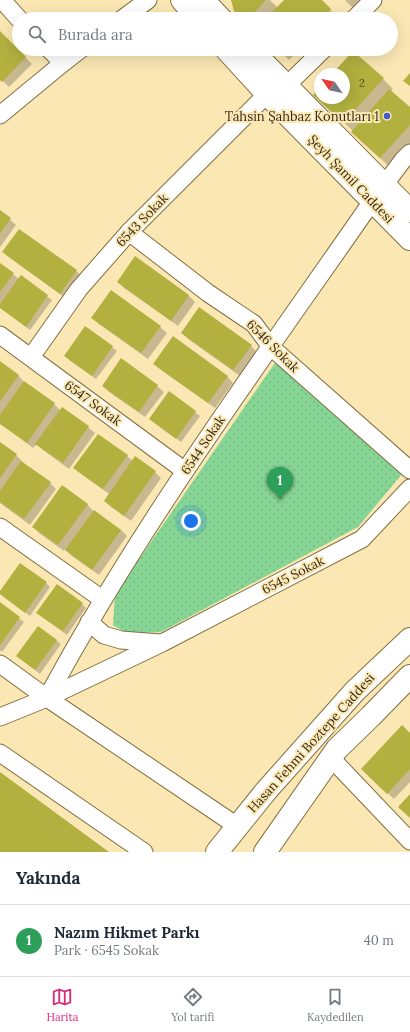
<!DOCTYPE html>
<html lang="tr">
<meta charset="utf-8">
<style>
body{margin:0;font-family:Lora,serif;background:#f6f6f7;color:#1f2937}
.compass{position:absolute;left:314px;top:68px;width:36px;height:36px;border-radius:50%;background:#fff;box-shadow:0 4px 16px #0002;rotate:304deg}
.you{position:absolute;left:191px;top:521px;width:14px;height:14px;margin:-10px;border:3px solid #fff;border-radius:50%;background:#1a73e8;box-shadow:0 0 0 6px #1a73e833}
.badge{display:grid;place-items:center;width:26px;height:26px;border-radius:50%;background:#db2777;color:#fff;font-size:13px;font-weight:700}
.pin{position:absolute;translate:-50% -33px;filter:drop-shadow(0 1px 2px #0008)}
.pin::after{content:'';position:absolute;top:21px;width:14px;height:12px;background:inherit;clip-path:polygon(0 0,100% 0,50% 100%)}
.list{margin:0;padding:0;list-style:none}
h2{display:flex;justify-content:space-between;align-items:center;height:52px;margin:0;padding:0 16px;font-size:17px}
h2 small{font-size:13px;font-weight:400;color:#747a83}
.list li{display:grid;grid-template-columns:26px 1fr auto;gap:12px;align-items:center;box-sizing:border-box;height:72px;padding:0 16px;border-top:1px solid #e0e1e3}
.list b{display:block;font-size:15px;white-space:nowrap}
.list p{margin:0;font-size:13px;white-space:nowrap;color:#747a83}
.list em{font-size:13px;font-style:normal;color:#747a83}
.icon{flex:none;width:22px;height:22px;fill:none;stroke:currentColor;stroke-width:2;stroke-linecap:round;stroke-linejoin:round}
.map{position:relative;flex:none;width:410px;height:852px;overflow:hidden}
.search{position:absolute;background:#fff;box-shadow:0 4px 16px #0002;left:12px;right:12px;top:12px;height:44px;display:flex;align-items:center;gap:10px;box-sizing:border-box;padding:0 14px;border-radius:22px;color:#747a83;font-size:15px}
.sheet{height:124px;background:#fff}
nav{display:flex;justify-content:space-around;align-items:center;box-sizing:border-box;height:56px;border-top:1px solid #e0e1e3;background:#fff;font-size:11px;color:#747a83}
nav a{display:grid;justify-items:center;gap:2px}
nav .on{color:#db2777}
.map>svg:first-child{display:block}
.park{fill:url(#park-dots)}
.shadow{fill:#0003}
.building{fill:#b2b140}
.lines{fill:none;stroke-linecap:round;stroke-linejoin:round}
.minor-casing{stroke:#827041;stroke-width:19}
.tertiary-casing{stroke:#827041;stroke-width:24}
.secondary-casing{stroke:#827041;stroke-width:24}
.minor{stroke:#fff;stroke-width:17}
.tertiary{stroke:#fff;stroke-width:22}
.secondary{stroke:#fff;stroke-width:22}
.poi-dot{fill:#3e5acd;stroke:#fbe7b4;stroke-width:1.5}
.labels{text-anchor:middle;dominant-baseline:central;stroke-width:4;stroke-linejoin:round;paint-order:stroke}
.number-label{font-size:11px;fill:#544d23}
.poi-label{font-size:13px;fill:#342c19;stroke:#fbe7b4;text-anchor:end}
.street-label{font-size:13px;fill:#342c19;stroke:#fbe7b4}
</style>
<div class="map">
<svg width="410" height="852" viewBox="0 0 410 852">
<defs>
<pattern id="park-dots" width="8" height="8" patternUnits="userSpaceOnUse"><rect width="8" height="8" fill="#87d594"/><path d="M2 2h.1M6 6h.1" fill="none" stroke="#75b77f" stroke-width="1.8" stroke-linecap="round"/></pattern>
</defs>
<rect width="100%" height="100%" fill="#fbe7b4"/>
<polygon class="park" points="277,360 402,474 358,527 161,632 128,634 113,625 115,594"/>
<g class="shadow">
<polygon points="232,0 270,0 278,8 286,0 321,0 334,14 329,19 242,19"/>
<polygon points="345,0 364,0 355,10"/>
<polygon points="0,32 32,64 9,87 0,78"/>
<polygon points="278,49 300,49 289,60"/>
<polygon points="353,52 383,79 393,89 391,91 410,109 410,145 390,167 362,142 352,132 353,131 314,95 320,89 320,98 344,98 344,74 333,74"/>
<polygon points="0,211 16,225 0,247"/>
<polygon points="19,230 76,271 83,277 67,299 10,258 4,252"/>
<polygon points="135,258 189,296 195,302 178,326 124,288 118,282"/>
<polygon points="0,264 19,279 21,277 52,300 30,330 0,307"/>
<polygon points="93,318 160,327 167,333 148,359 99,324"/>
<polygon points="85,327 117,351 96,379 69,360"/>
<polygon points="182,333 251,346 257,352 240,376 188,339"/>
<polygon points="0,362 18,375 24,382 54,404 60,410 62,408 88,427 95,433 69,469 43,450 37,444 33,448 0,423"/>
<polygon points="155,363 227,376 233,383 215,408 161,370"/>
<polygon points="103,386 157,386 164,392 145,417 109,392"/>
<polygon points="169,392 200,416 181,442 150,419"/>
<polygon points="0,444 16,455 22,461 21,462 50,483 56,489 30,525 0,503"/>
<polygon points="127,456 133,461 155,472 161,478 131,521 111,507 105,501 109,494 81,474 75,468"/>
<polygon points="87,504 93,511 121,530 127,536 99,575 72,556 65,549 64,551 39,533 33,526"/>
<polygon points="46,583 50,587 30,616 0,594 0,592"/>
<polygon points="0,603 24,622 2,652 0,650"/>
<polygon points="82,604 86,608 67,635 42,617"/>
<polygon points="56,640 61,644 40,674 17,656"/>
<polygon points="410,734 410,782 394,799 368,775"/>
</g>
<g class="building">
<polygon points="231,0 266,0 248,19 241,19 234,11"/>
<polygon points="284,0 322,0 331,9 321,19 265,19"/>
<polygon points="0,31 26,57 2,82 0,80"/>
<polygon points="277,49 291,49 284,56"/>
<polygon points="353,51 384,78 343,123 313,95 320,87 320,98 344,98 344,74 332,74"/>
<polygon points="410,73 410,86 403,81"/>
<polygon points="389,89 410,107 410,125 380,158 351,132"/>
<polygon points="0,210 11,218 0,233"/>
<polygon points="19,229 77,270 60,294 2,252"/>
<polygon points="135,256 189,295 171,321 117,282"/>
<polygon points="0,263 14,273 0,292"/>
<polygon points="21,275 48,295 26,327 0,308 0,304"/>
<polygon points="111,290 161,326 141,353 91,318"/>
<polygon points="199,307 252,345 233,370 181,333"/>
<polygon points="85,326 113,346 92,376 64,356"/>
<polygon points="173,336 228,376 208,403 153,364"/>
<polygon points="121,358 158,385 139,412 102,386"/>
<polygon points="0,361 19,375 0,401"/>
<polygon points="24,381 55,403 27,443 0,424 0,415"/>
<polygon points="169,391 196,411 176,439 149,419"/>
<polygon points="62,407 89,426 63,463 35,444"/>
<polygon points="98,434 128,455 103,489 73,468"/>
<polygon points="0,442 17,454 0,478"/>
<polygon points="135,456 156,471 124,516 104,501"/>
<polygon points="21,461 51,482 24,519 0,502 0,491"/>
<polygon points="62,485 88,504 58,545 32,527"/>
<polygon points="94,510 121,530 92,570 65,550"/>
<polygon points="20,563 47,582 25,613 0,594 0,591"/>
<polygon points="57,584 83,603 63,631 36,613"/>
<polygon points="0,602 20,617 0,645"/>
<polygon points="38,626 57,640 35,670 16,656"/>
<polygon points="402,725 410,733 410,769 387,794 361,769"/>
<polygon points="0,772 109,852 0,852"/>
<polygon points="410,794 410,818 398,807"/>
</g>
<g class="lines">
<defs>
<g id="minor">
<polyline points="2,0 19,19"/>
<polyline points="122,19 148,0"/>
<polyline points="354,19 373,0"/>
<polyline points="49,49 63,63"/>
<polyline points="286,86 324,49"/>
<polyline points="0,115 63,63 81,49"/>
<polyline points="129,232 208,293 254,324 271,347 410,470"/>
<polyline points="0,335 185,471"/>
<polyline points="31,357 79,289 129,232 267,94"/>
<polyline points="0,527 102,599"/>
<polyline points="89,622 104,635 121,640 160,643"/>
<polyline points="0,664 47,698 237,826"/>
<path d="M47 698C141 523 260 363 373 200L403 160 410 153"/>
<polyline points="0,717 47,698 162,643 362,539 410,488"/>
<polyline points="0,753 144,852"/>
<polyline points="330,757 410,841"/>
</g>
<g id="tertiary">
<polyline points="182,0 199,19"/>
<polyline points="203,0 221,19"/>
<polyline points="226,49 267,94 410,239"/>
<polyline points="250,49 410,211"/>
</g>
<g id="secondary">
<polyline points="217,852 266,791 355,691 410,639"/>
<polyline points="265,852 337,749 371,716 410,676"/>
</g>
</defs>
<use href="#minor" class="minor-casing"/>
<use href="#tertiary" class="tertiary-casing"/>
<use href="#secondary" class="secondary-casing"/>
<use href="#minor" class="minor"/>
<use href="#tertiary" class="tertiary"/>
<use href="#secondary" class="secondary"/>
</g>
<circle class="poi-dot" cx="387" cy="116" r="4"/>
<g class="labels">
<g class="number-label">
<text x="362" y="83">2</text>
</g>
<g class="poi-label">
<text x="379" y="116">Tahsin Şahbaz Konutları 1</text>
</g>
<g class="street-label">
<text transform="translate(351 179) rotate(46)">Şeyh Şamil Caddesi</text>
<text transform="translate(142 220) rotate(-46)">6543 Sokak</text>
<text transform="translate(273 346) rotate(45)">6546 Sokak</text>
<text transform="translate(93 403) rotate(36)">6547 Sokak</text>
<text transform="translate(203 445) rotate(-56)">6544 Sokak</text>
<text transform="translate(293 575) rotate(-27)">6545 Sokak</text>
<text transform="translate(311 743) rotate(-48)">Hasan Fehmi Boztepe Caddesi</text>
</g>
</g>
</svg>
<svg class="compass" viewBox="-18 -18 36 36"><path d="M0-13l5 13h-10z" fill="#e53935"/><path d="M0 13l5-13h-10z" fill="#747a83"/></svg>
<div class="you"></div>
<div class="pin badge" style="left:280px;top:500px;background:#2e9e5b">1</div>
<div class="search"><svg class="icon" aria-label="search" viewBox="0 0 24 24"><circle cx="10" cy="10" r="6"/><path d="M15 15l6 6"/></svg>Burada ara</div>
</div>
<section class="sheet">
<h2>Yakında<small></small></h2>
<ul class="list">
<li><span class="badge" style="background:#2e9e5b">1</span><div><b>Nazım Hikmet Parkı</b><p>Park · 6545 Sokak</p></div><em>40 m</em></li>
</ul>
</section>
<nav>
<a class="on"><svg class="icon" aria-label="map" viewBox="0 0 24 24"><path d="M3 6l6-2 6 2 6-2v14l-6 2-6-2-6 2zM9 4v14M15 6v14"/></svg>Harita</a>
<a><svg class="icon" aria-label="directions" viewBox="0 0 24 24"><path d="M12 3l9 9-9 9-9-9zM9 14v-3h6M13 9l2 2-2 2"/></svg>Yol tarifi</a>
<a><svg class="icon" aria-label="saved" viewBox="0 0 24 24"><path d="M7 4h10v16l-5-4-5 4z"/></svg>Kaydedilen</a>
</nav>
